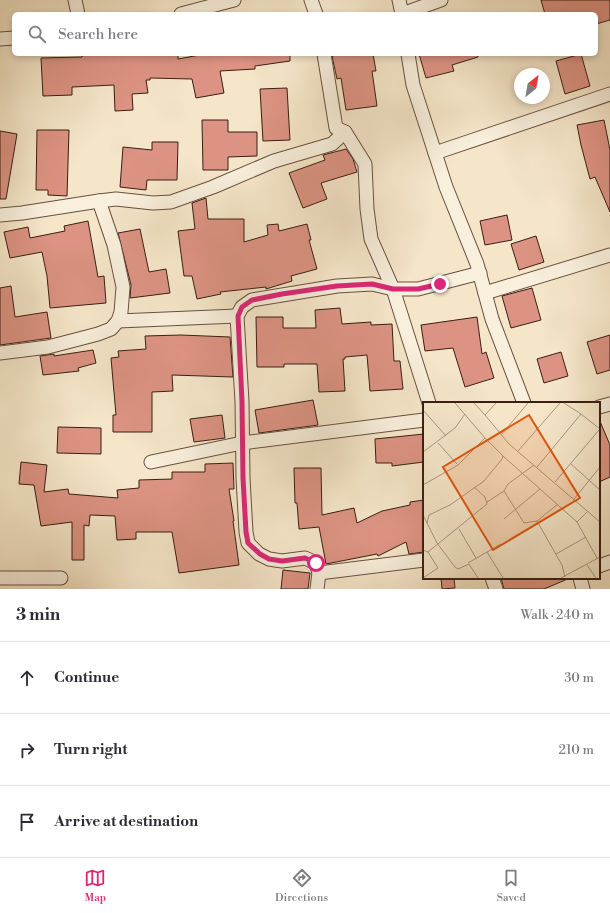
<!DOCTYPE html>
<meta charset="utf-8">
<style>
body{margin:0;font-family:"Libre Bodoni",serif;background:#f7f7f7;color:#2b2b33}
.compass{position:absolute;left:514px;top:68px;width:36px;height:36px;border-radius:50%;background:#fff;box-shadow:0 2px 6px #0003;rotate:31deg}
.stop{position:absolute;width:12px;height:12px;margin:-9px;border:3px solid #db2777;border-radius:50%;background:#fff}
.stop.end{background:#db2777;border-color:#fff;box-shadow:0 1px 4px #0008}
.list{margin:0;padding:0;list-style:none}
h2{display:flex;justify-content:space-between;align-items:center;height:52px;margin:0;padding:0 16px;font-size:17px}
h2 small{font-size:13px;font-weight:400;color:#7c7c81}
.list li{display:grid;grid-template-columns:26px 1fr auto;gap:12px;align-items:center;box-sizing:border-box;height:72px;padding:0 16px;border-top:1px solid #e1e1e2}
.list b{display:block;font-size:15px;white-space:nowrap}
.list em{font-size:13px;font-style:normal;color:#7c7c81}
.icon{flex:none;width:22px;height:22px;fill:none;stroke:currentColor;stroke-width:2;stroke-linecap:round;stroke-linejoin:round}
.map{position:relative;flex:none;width:610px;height:589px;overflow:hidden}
.search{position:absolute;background:#fff;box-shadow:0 2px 6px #0003;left:12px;right:12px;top:12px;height:44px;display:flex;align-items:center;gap:10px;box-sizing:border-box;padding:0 14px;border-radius:6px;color:#7c7c81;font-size:15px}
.sheet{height:268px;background:#fff}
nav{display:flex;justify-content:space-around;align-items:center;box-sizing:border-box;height:56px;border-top:1px solid #e1e1e2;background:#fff;font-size:11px;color:#7c7c81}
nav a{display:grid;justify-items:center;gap:2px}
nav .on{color:#db2777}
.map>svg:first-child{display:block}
.building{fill:#dc9383;stroke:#391e12}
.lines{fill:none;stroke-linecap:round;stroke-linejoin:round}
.minor-casing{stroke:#685040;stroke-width:15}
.minor{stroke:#f8efdc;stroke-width:13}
.route{stroke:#db2777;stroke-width:5}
.inset-road{fill:none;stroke:#aa9680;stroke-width:1}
.view{fill:#df560c;fill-opacity:0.15;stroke:#df560c;stroke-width:2}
.inset-edge{fill:none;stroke:#391e12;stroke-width:2}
</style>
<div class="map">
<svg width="610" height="589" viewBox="0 0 610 589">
<rect width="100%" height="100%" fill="#f5e6c9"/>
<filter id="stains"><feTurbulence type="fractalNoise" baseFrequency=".005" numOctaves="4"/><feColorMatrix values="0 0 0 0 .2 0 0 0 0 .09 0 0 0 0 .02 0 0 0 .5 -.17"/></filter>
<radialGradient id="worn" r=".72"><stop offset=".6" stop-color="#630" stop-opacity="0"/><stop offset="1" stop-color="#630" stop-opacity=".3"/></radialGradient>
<g class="building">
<polygon points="541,0 610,0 610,20 596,24 596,14 545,14"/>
<polygon points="82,54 178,54 178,59 205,54 290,54 290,61 255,66 255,69 220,71 224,93 196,98 192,79 150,78 150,80 146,80 148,93 132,94 133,110 115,111 114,85 72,87 72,95 43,96 41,58 82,57"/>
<polygon points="341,54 373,54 376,71 372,71 377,106 346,110 341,78 337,79 332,56"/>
<polygon points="419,54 478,54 478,57 452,65 454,71 426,78"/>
<polygon points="581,54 590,86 565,94 556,61"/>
<polygon points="287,88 290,140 263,141 260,89"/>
<polygon points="202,120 228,120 228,132 257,132 257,156 228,157 228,170 203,170"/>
<polygon points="604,120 610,150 610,212 595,177 590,179 581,145 577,125"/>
<polygon points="37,130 69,130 67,196 48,195 48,190 36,190"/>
<polygon points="0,131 17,134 6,199 0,199"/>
<polygon points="152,142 178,142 177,180 147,180 146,190 120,187 123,147 152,150"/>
<polygon points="346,149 353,159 357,172 321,183 327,199 303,208 289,173 325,160 323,155"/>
<polygon points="206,198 208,219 244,219 244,242 268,235 267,225 278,224 279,231 307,224 311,240 309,240 317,269 291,276 292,281 266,289 266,287 220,292 221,294 197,299 192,276 184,276 178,231 195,229 192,203"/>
<polygon points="507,215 512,240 485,245 480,221"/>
<polygon points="88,221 98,277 104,276 106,303 50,308 47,276 42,252 10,258 4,232 28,227 30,238 65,231 64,226"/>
<polygon points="140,229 149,272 166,269 170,293 130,298 131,285 118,233"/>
<polygon points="536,236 544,262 519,270 511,244"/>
<polygon points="11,286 15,317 47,312 51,338 0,345 0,288"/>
<polygon points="532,288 541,320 511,328 502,296"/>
<polygon points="340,308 342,324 371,322 371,325 392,324 394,361 400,361 403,389 370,391 367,355 345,357 345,359 343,359 345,391 319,392 317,364 284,364 284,367 257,367 256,317 283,317 283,328 316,328 315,310"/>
<polygon points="477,317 482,354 486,352 494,378 465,387 453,348 425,351 421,325"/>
<polygon points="181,335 230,337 233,377 172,375 173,391 152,392 152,432 113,432 113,415 116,415 111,358 119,357 118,351 146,349 145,336"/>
<polygon points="610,335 610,370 597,374 587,342"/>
<polygon points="93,350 96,363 78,368 79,371 43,375 40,356 54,354 54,356"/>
<polygon points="561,352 568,376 544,383 537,359"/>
<polygon points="313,400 318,425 259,433 255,410"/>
<polygon points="222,415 225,438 194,442 190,419"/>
<polygon points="599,419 610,445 610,477 599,482"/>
<polygon points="58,427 101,428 101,454 57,453"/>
<polygon points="424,434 424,462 392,466 392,463 376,463 375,439"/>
<polygon points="21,462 47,465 44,492 68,489 69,494 118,498 117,490 139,488 139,480 172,479 172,472 205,472 205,464 233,463 234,489 229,489 234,521 233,521 239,565 179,573 172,532 136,532 136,539 117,540 115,516 90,515 89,526 84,525 84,560 72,560 72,522 41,526 34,485 19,484"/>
<polygon points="294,468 321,468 322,515 354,508 357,523 382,511 410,505 410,502 424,500 424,552 409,554 406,542 378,556 377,554 326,564 319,527 299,529 297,503 295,503"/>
<polygon points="283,570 310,573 308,589 281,589"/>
<polygon points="441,578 454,578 455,588 442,589"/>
<polygon points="501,578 570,578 544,589 504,589"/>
</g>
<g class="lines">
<defs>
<g id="minor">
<polyline points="75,0 78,14"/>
<polyline points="311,0 316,14"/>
<polyline points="399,0 402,14"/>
<polyline points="181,14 234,0"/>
<polyline points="402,14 441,0"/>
<polyline points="0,39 14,38"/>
<polyline points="408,54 413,85 446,187 477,264 492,319 524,403"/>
<polyline points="345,132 365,164 367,209 371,239 393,289 429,403"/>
<polyline points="435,153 610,94"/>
<polyline points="0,215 22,213 99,201 116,199 153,203 171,202 213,187 274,161 332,144 345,132 336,128 324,54"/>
<polyline points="485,293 610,255"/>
<polyline points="118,321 237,316"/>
<polyline points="0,353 48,347 98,334 111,329 118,321 121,312 123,287 114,245 99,201"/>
<polyline points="599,407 610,404"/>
<polyline points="151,462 242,443 424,420"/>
<polyline points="599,566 610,562"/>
<polyline points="319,573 424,560"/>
<polyline points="0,578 61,578"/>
<polyline points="492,578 496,589"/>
<polyline points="580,578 583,589"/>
<polyline points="317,589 319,573 316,563 305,558 282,561 269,559 259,554 248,543 246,532 243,478 242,402 237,316 242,307 252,300 337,286 372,284 393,289 418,289 480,273"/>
</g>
</defs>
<use href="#minor" class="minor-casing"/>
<use href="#minor" class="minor"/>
</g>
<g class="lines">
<polyline class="route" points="316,563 305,558 282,561 269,559 260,554 248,543 246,532 243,478 242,402 238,316 242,307 252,300 282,294 337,286 372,284 393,289 418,289 440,284"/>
</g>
<g transform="translate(423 402)">
<rect width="177" height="177" fill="#f5e6c9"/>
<path class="inset-road" d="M51 1 62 13M73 1 62 13 86 42 177 120M0 8 23 34M158 12 177 27M78 33 105 1M15 41 34 62M95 49 137 1M0 50 32 26 42 12M80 54 154 120 174 156M148 62 177 88M111 63 85 82 81 89 101 121 114 119 139 163 142 175M114 65 158 12 141 1M132 80 176 28M0 83 35 63 62 36 32 1M151 97 177 65M64 100 81 89M0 113 14 141 32 165 35 167 46 162 55 176M81 117 117 87M114 119 135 102M154 120 165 109M4 121 6 113 27 103 61 79 79 57 80 54 62 36M36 127 53 156M0 148 5 150 15 166 0 176M5 150 64 102 62 95 51 85M64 150 80 176M133 152 163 135M45 161 78 142M164 163 173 176M138 176 177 155"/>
<path class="view" d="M106 13 157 96 70 148 20 65Z"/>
<rect width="177" height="177" class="inset-edge"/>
</g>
<rect width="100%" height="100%" filter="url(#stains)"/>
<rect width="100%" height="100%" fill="url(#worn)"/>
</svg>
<svg class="compass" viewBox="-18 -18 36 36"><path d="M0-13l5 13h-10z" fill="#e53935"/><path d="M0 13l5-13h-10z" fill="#7c7c81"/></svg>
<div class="stop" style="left:316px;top:563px"></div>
<div class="stop end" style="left:440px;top:284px"></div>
<div class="search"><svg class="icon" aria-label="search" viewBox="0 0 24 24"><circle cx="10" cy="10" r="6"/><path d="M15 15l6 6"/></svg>Search here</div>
</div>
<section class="sheet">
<h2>3 min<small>Walk · 240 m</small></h2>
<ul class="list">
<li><svg class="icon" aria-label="ahead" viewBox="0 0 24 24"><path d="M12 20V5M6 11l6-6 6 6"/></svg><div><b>Continue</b></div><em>30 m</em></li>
<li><svg class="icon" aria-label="right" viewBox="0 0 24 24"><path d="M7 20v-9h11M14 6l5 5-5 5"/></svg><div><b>Turn right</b></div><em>210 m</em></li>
<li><svg class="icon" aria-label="arrive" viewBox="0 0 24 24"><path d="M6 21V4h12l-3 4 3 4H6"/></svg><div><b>Arrive at destination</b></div></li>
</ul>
</section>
<nav>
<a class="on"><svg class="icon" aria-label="map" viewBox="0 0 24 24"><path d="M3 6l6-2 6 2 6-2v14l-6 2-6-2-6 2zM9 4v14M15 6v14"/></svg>Map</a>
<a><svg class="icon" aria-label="directions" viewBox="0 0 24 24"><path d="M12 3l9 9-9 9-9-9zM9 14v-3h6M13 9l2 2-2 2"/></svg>Directions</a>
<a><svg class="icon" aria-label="saved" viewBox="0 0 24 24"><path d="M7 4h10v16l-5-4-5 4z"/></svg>Saved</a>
</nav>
